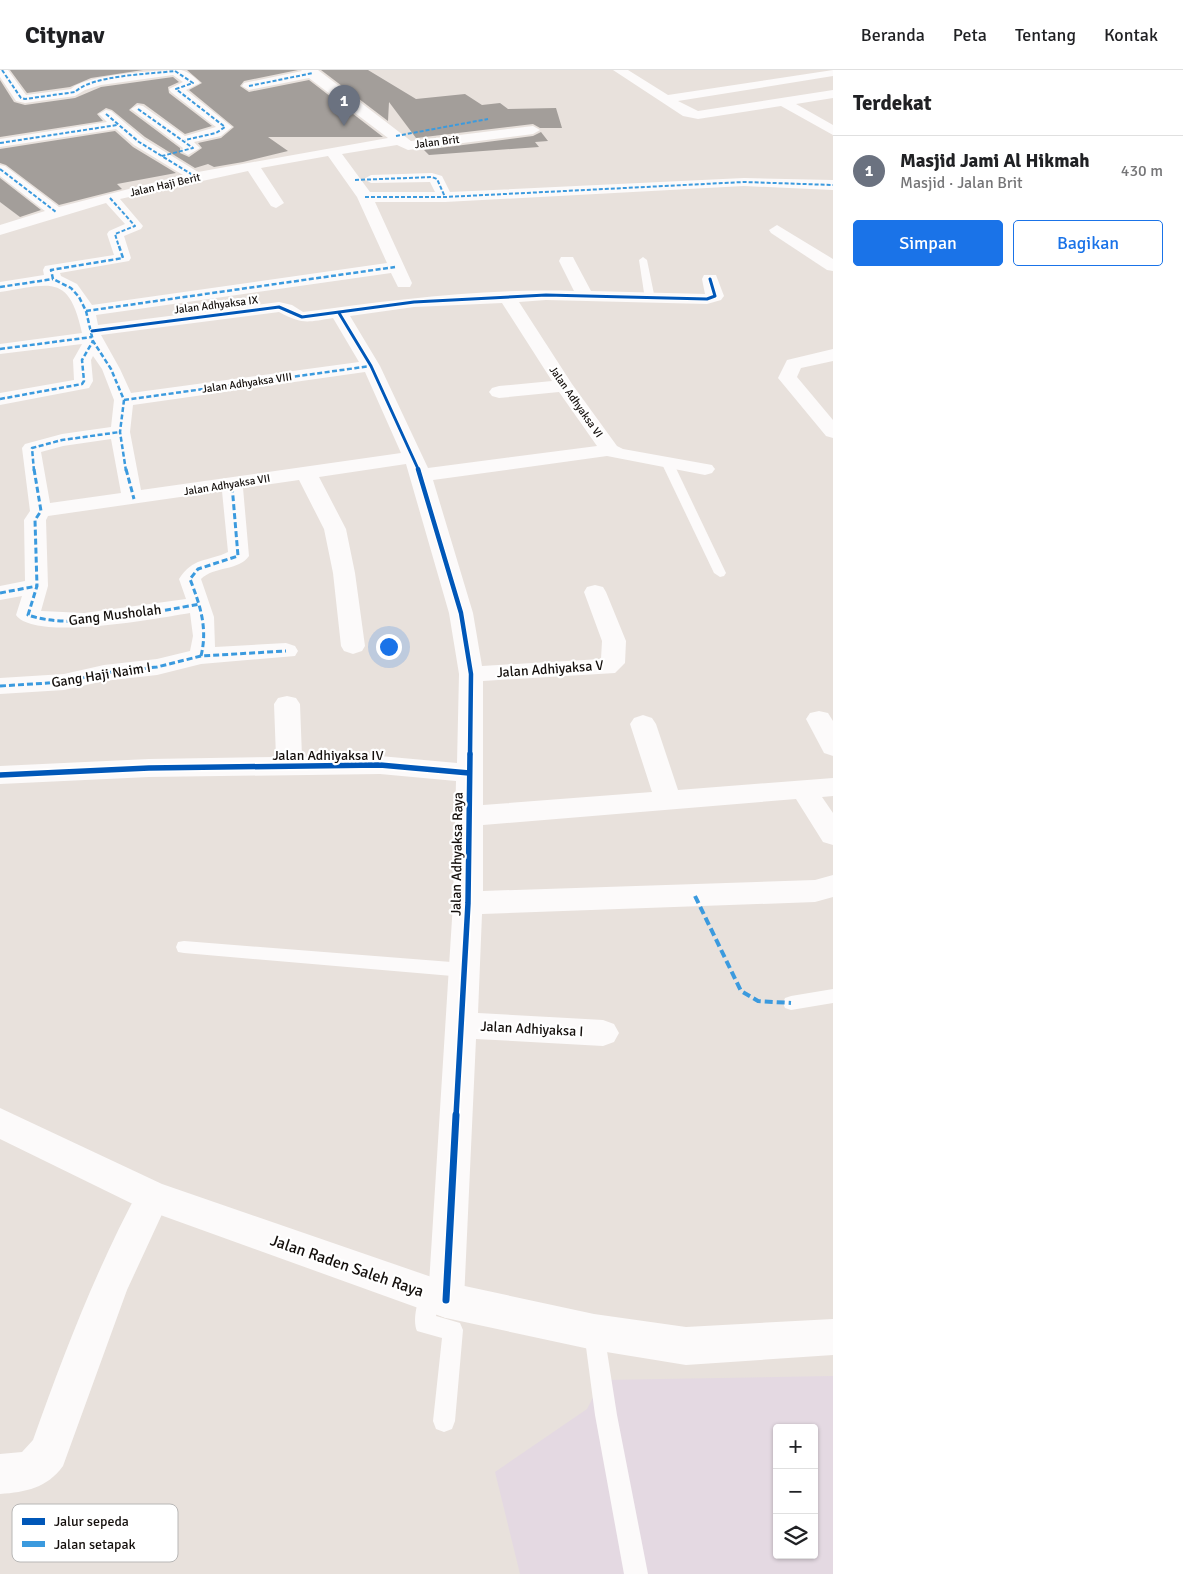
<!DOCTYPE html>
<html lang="id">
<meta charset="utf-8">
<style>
body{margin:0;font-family:Signika,sans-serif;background:#f2f2f2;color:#202124}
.controls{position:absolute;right:15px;bottom:15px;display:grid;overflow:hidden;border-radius:5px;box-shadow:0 1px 4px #0004}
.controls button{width:45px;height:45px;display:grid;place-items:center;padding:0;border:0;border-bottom:1px solid #e0e0e0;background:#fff;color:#202124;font:25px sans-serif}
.you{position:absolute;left:388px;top:576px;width:18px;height:18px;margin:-12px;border:4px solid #fff;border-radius:50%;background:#1a73e8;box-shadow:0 0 0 8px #1a73e833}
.badge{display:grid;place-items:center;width:32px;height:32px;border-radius:50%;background:#1a73e8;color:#fff;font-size:16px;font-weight:700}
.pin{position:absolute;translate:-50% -41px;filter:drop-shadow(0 1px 2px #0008)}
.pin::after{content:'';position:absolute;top:26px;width:18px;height:15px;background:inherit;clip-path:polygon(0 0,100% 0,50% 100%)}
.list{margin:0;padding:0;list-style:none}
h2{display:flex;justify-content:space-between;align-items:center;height:65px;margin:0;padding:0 20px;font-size:21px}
h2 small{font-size:16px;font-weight:400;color:#757577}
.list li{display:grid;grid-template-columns:32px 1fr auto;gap:15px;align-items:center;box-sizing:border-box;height:70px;padding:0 20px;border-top:1px solid #e0e0e0}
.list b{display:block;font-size:19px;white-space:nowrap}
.list p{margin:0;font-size:16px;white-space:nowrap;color:#757577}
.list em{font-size:16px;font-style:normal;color:#757577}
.actions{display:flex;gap:10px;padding:15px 20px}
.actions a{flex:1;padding:11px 0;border:1px solid #1a73e8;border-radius:5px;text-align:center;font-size:18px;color:#1a73e8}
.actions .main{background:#1a73e8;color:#fff}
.icon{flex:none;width:28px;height:28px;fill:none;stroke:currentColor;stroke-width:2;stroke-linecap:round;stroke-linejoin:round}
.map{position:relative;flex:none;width:833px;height:1504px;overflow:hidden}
header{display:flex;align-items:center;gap:30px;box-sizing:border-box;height:70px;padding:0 25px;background:#fff;border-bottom:1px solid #e0e0e0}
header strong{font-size:24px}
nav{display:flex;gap:28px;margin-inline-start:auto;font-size:18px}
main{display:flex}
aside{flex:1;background:#fff}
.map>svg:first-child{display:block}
.industrial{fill:#e4d9e2;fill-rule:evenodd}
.building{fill:#a39e9a}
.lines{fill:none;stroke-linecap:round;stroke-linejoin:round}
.service{fill:#fcfafa;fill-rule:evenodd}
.minor{fill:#fcfafa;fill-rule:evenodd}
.secondary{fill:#fcfafa;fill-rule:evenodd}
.quiet-far3{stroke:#3b9ade;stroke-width:2;stroke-dasharray:4 2;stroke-linecap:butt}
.quiet-far2{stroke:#3b9ade;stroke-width:2.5;stroke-dasharray:5 2.5;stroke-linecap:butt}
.quiet-far1{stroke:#3b9ade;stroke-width:3;stroke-dasharray:6 3;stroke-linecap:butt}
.quiet{stroke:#3b9ade;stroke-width:4;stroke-dasharray:8 4;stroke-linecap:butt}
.cycleway-far3-casing{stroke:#fff;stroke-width:5}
.cycleway-far2-casing{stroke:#fff;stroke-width:7}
.cycleway-far1-casing{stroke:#fff;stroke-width:9}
.cycleway-casing{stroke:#fff;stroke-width:10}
.cycleway-far3{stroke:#0057b8;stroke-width:3}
.cycleway-far2{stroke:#0057b8;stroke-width:4.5}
.cycleway-far1{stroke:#0057b8;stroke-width:5.5}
.cycleway{stroke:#0057b8;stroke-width:7}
.labels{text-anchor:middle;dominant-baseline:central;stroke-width:4.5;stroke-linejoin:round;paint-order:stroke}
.far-street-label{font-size:11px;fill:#140f0c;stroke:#fff}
.street-label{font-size:14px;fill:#140f0c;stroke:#fff}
.near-street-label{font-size:16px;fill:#140f0c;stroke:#fff}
.key{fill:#fff;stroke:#b8b7b6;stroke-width:1}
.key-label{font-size:14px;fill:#140f0c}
</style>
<header>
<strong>Citynav</strong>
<nav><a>Beranda</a><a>Peta</a><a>Tentang</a><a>Kontak</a></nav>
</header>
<main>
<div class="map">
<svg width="833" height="1504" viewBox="0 0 833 1504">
<rect width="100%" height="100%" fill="#e8e1dc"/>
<path class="industrial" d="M833 1306V1504H520L495 1402 587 1339 602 1310ZM777 1358H814V1485H777Z"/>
<g class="building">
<polygon points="10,0 143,0 91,8 70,17 27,23"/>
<polygon points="187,0 298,0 244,11 240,16 249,22 309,10 383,67 268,67 288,81 243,92 214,97 208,94 195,98 145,67 112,40 106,38 97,44 103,51 0,67 0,10 14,32 25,35 75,28 101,17 173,7 179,12 168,17 169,23 212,56 185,64 144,34 137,33 129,40 180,78 180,83 189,87 202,78 198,73 221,68 234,57 189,20 202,13"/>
<polygon points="321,0 368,0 416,29 465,24 482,35 500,33 508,39 556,38 562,58 540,58 533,54 416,68 389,32 388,51"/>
<polygon points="115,61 133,77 176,103 117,114 122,119 59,135 6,95 0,93 0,79"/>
<polygon points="541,62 548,71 535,72 539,77 429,85 424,80 533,66"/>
<polygon points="0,108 41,140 20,147 0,132"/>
</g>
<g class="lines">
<g class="service">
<polygon points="643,187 647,190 655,229 650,232 645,229 639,190"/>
<polygon points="667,389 673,392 726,503 724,506 720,507 714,503 661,392"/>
<polygon points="184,871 464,893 470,895 472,900 470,905 464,907 184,883 178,882 176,877 178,872"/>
<polygon points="833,919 833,933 791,940 785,938 783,933 785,928 791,926"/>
<path d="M430 1214 437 1217 440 1224 436 1246 460 1253 463 1260 455 1351 452 1359 444 1362 436 1359 433 1351 442 1268 417 1261C412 1249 418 1229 423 1217Z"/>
<polygon points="594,1252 601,1255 604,1262 617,1345 648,1504 624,1504 595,1345 584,1262 587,1255"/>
</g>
<g class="minor">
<path d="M0 0H8L26 25 71 19C86 4 160 0 181 0 187 1 196 8 200 13L186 20 232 57 221 66 194 72 200 78 188 85 181 81 183 78 131 39 138 35 143 36 185 66 216 57 171 22 169 19 183 12 173 5 101 15 85 20 75 26 25 33 16 31 0 7Z"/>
<path d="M301 0H318L411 71 533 56 540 60 533 64 408 80 397 75 342 84 370 122H435L430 112 371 113 364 109 371 105 432 103 442 106 450 122 744 108 833 110V120L744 116 445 132H375L412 213 410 217H398L391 203 96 245 98 255 279 232 292 235 303 242C392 230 483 218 574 221L559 191 561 187H573L575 191 591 221 705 224 702 209 704 205H716L724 226 721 230 707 234 546 230 519 232 572 314 617 376 623 379 712 395 715 399 712 403 705 405 607 386 433 410 473 543 482 596 601 589 602 571 584 522 587 517 595 515 603 517 606 522 626 571 625 593 615 603 483 611V735L652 722 630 654 634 648 643 645 652 648 656 654 678 720 833 708V726L822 727 833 743V775L823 772 796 729 483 755V821L815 810 833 805V827L815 832 482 844 478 943 603 950 614 954 619 963 614 972 603 976 476 969 464 1230 459 1243 446 1248 433 1243 428 1230 453 833 456 711 380 704 149 707 0 714V696L149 689 276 687 274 634 278 628 287 626 296 628 300 634 302 687 380 686 457 693 459 604 449 543 406 394 319 407 346 459 355 503 365 576 362 581 353 584 344 581 341 576 333 503 324 459 299 410 243 418 249 486C239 501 214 496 201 509L214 547 215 577 286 573 295 576 298 581 295 586 201 594 157 605 104 611 64 620 0 624V608L64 604 104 595 157 589 190 581 193 566 190 543C159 548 35 572 16 545L22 526 0 530V516L25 511 24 450 30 441 22 378 25 374 62 364 111 357 114 330 102 299 93 286 91 290 93 311 89 318 0 335V323L74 310 73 290 82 274 0 284V274L82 263C69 203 51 214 0 222V212L44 205 43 200 45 196 51 195 114 185 107 164 109 161 125 154 106 133 0 165V155L45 141 0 106V95L5 96 59 137 183 105 134 75 116 59 0 77V69L107 52 99 44 106 40 111 41 144 69 198 102 388 68 309 8 249 20 242 16 244 13 302 1ZM328 86 357 127 387 193 92 235 77 214 61 206 60 203 129 191 131 188 124 166 141 159 143 156 120 129 248 101 271 136 276 138 284 133 261 98ZM502 233 552 311 499 316 492 318 489 322 492 326 499 328 559 322 597 376 428 398 380 296 350 246 414 237ZM279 242C303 255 307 252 333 248L359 292 131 323 120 299 101 265ZM365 302 401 383 141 420 130 362 133 335ZM111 369 121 423 50 433 41 382 63 376ZM222 421 228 482C207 492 193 487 179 509L186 529 84 543 41 541 48 516 46 450 48 446Z"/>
<polygon points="613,0 628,0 668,25 833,0 833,6 678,31 698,41 833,20 833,28 796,34 833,55 833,65 781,36 698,49 683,46"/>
<polygon points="777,155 833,189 833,201 827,200 771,163 769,160"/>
<polygon points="833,279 833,291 801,298 797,307 833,350 833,368 826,366 778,308 787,290"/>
<polygon points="819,641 828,643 833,651 833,686 824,683 806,649 810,643"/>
<path d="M153 1111 165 1116 170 1127 127 1220 63 1396C47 1418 26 1422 0 1424V1384L22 1382 33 1370C64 1283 97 1197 141 1116Z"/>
</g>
<polygon class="secondary" points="0,1038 162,1114 446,1212 594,1244 686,1257 833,1249 833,1285 686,1295 594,1280 446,1248 141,1138 0,1069"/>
<g class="quiet-far3">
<path d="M2 0 21 28 25 29 75 22C92 5 151 4 175 1L193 13 176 19 225 57 216 63 185 70"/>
<polyline points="249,16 313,3"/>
<polyline points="138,39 193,78 162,86"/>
<polyline points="106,44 139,72 196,107"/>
<polyline points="396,66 488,49"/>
<polyline points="0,73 117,55"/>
<polyline points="0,99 56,142"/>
<polyline points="355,110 432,107 437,109 445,127"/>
<polyline points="365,127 445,127 744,112 833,115"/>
<polyline points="110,128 135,156 115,164 119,177"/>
</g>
<g class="quiet-far2">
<polyline points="119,176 123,188 51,200 53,209 71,218 79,227 86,241 93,271 111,299 124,330 120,362 126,401"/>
<polyline points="0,217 53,209"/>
<polyline points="86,241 395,197"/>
<polyline points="0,279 92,267"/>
<polyline points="0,329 82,314 84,311 82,290 93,271"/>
<polyline points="124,330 371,296"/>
<polyline points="34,401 32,378 62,370 120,362"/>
</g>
<g class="quiet-far1">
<path d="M34 399 41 441 35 450 37 516 28 545C72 561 153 542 200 534"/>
<polyline points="126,399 134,429"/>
<polyline points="0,523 37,516"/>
<path d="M201 586C208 558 200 535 190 509L198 499 238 486 232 415"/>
<polyline points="0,616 64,612 104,603 157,597 201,586 286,581"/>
</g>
<polyline class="quiet" points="695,826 741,921 758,931 791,933"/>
<defs>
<g id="cycleway-far3">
<polyline points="339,243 371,296 419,401"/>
<polyline points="92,261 279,237 302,247 414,232 546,225 707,229 715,226 710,209"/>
</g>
<polyline id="cycleway-far2" points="418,399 461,543 471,604 470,685"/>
<g id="cycleway-far1">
<polyline points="0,705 149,698 380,695 469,703"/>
<polyline points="456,1046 468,833 470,684"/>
</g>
<polyline id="cycleway" points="446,1230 456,1045"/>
</defs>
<use href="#cycleway-far3" class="cycleway-far3-casing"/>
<use href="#cycleway-far2" class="cycleway-far2-casing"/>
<use href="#cycleway-far1" class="cycleway-far1-casing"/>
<use href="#cycleway" class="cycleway-casing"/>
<use href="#cycleway-far3" class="cycleway-far3"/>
<use href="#cycleway-far2" class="cycleway-far2"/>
<use href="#cycleway-far1" class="cycleway-far1"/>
<use href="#cycleway" class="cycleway"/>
</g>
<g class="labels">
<g class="far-street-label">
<text transform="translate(437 72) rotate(-7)">Jalan Brit</text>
<text transform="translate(165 115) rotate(-13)">Jalan Haji Berit</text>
<text transform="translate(216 235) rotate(-7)">Jalan Adhyaksa IX</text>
<text transform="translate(247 313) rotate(-8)">Jalan Adhyaksa VIII</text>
<text transform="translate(576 332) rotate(55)">Jalan Adhyaksa VI</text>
<text transform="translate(227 415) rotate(-9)">Jalan Adhyaksa VII</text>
</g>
<g class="street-label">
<text transform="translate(115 545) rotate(-7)">Gang Musholah</text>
<text transform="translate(550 599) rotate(-4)">Jalan Adhiyaksa V</text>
<text transform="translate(101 605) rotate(-9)">Gang Haji Naim I</text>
<text x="328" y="685">Jalan Adhiyaksa IV</text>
<text transform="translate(457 784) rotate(-89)">Jalan Adhyaksa Raya</text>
<text transform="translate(532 959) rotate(3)">Jalan Adhiyaksa I</text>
</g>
<g class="near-street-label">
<text transform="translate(347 1196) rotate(19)">Jalan Raden Saleh Raya</text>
</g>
</g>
<rect x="12" y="1434" width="166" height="58" rx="8" class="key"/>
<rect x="22" y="1448" width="23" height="7" fill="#0057b8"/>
<rect x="22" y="1471" width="23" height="6" fill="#3b9ade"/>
<g class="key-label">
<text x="54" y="1456">Jalur sepeda</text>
<text x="54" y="1479">Jalan setapak</text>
</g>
</svg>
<div class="controls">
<button>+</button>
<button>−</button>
<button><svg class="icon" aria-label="layers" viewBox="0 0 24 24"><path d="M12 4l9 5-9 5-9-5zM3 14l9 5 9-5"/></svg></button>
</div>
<div class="you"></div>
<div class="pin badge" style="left:344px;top:56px;background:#6b7280">1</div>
</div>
<aside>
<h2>Terdekat<small></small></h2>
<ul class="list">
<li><span class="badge" style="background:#6b7280">1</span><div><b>Masjid Jami Al Hikmah</b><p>Masjid · Jalan Brit</p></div><em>430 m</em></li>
</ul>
<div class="actions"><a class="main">Simpan</a><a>Bagikan</a></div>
</aside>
</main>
